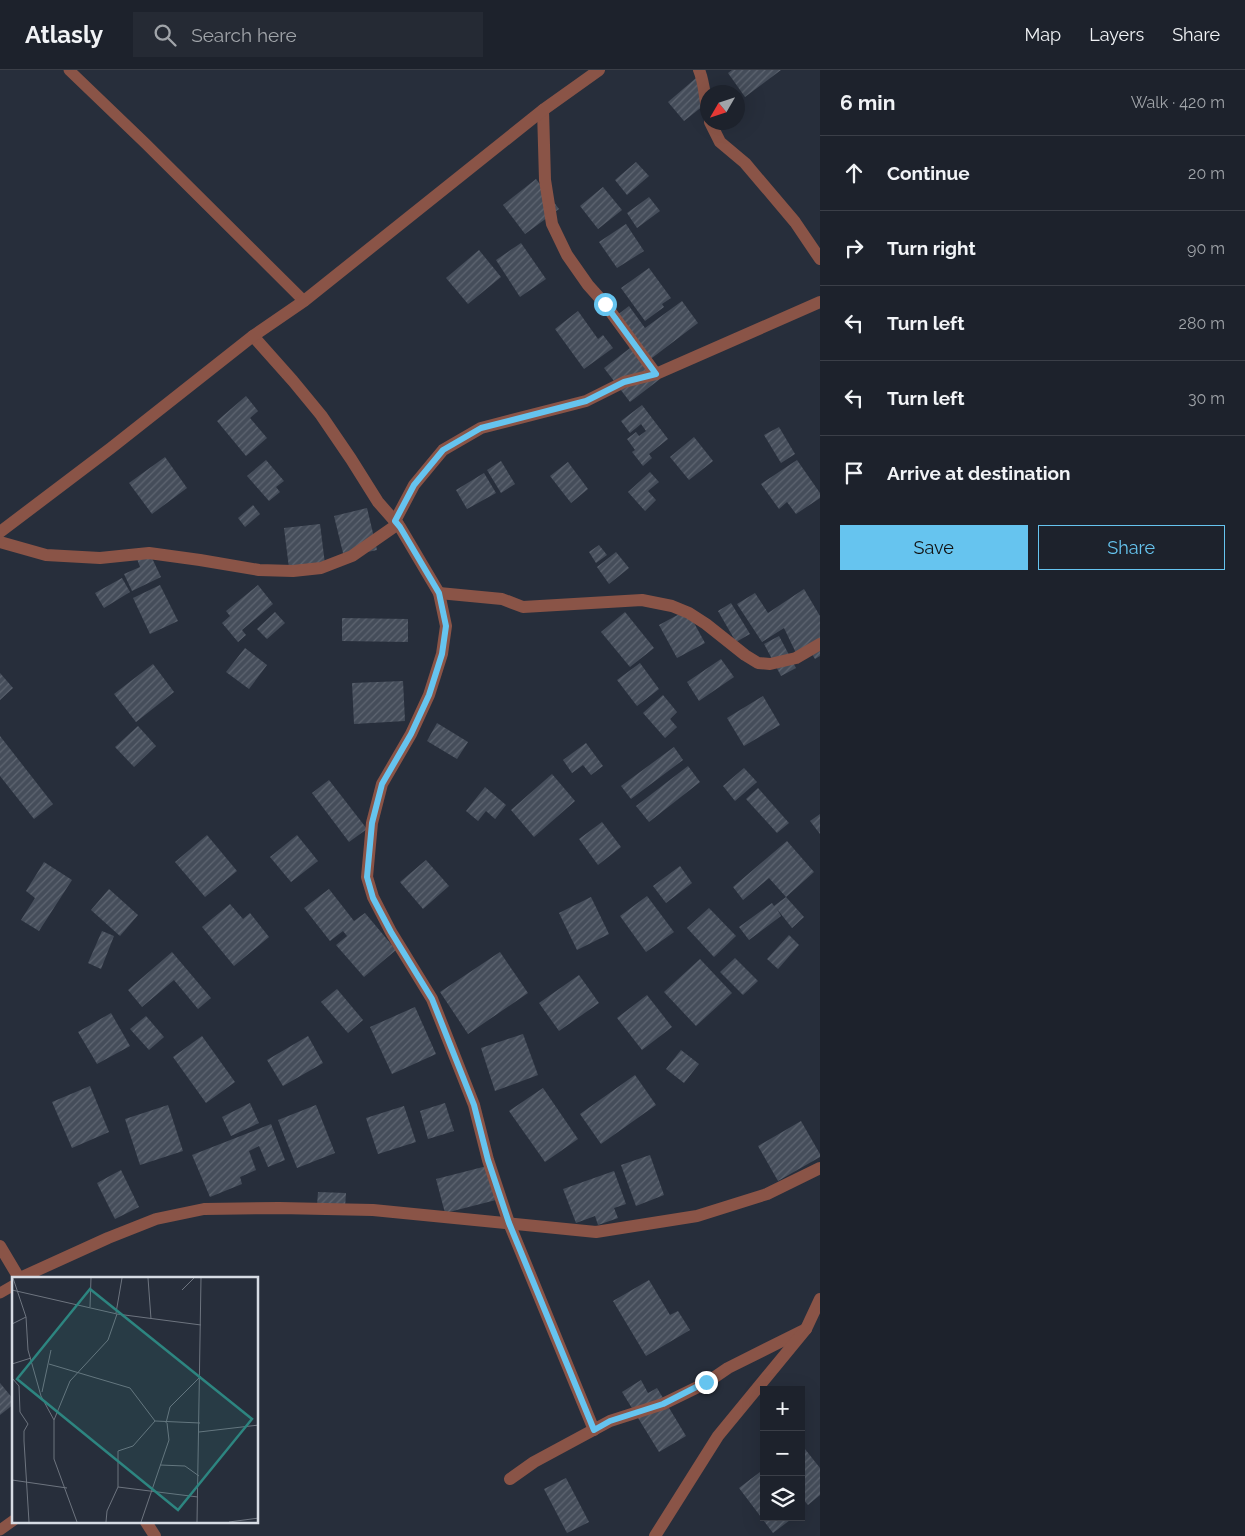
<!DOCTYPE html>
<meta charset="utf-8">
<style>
body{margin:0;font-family:Raleway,sans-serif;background:#252a34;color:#f1f3f6}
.controls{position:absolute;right:15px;bottom:15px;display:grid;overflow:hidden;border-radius:0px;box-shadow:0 5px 20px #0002}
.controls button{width:45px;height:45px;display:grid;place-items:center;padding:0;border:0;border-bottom:1px solid #3b3f48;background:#1d222c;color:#f1f3f6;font:25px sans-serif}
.compass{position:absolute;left:700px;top:15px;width:45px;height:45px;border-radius:50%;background:#1d222c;box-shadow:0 5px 20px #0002;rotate:231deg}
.stop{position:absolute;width:15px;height:15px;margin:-11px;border:4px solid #66c4ef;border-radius:50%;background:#fff}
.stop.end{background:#66c4ef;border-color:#fff;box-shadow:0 1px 5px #0008}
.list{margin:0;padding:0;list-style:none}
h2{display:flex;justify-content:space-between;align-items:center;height:65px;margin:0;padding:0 20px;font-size:21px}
h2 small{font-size:16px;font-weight:400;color:#a0a4a9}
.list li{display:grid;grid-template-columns:32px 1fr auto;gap:15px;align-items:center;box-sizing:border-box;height:75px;padding:0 20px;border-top:1px solid #3b3f48}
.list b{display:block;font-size:19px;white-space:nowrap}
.list em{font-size:16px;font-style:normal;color:#a0a4a9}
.actions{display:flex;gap:10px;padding:15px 20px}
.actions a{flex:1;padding:11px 0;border:1px solid #66c4ef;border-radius:0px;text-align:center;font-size:18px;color:#66c4ef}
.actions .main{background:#66c4ef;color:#111}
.icon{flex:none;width:28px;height:28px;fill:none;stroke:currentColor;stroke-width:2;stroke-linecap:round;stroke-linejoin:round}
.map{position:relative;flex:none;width:820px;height:1466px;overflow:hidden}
header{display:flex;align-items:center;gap:30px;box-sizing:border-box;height:70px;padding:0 25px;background:#1d222c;border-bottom:1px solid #3b3f48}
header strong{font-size:24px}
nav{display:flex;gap:28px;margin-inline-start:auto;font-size:18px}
.search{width:350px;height:45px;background:#252a34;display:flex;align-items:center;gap:12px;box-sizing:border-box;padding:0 18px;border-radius:0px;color:#a0a4a9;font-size:19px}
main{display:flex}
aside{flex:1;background:#1d222c}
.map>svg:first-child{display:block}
.building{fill:url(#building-hatch)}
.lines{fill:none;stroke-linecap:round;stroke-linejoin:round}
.lane{stroke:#8a5447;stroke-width:11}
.street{stroke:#8a5447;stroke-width:12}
.route{stroke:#66c4ef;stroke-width:6}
.inset-road{fill:none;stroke:#6d747f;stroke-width:1}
.view{fill:#2d8580;fill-opacity:0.15;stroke:#2d8580;stroke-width:2.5}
.inset-edge{fill:none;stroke:#d7dce4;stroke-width:2.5}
</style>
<header>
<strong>Atlasly</strong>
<div class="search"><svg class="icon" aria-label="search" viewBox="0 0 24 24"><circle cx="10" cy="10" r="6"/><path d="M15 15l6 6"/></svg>Search here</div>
<nav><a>Map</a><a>Layers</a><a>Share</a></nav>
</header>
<main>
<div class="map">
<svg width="820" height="1466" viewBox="0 0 820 1466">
<defs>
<pattern id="building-hatch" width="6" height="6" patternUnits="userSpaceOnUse" patternTransform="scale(1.25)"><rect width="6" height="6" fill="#454d5a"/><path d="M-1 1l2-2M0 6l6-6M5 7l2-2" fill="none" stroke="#5f6672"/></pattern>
</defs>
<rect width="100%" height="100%" fill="#272e3b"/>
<g class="building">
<polygon points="732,0 781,0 745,27 728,3"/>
<polygon points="696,8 708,32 684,51 668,32"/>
<polygon points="636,92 649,106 627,125 615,110"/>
<polygon points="536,109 559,139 525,164 503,135"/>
<polygon points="603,117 622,140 598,159 580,136"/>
<polygon points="649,127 660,141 637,158 627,143"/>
<polygon points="626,154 644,181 617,198 599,172"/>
<polygon points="521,173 546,209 520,227 496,190"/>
<polygon points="479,180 501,207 468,234 446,208"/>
<polygon points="649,198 671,228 662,234 664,237 645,251 621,218"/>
<polygon points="682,231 698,253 648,291 616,246 629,236 645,258"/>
<polygon points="578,241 598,269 603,265 613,278 584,299 555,259"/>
<polygon points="634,275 660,309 630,332 604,298"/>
<polygon points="246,326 258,341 250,348 267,368 246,386 217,351"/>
<polygon points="642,335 668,369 649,384 652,388 643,396 632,382 635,380 627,369 636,362 639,366 646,361 641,354 630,363 621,351"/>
<polygon points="779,357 795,384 781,393 764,365"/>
<polygon points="694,367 713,391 689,410 670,387"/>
<polygon points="165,387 187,418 152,444 129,413"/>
<polygon points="266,390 284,411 276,417 280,422 269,431 247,406"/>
<polygon points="797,390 820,423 820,428 796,444 787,432 779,439 761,414"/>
<polygon points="501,391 515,414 501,423 487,400"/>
<polygon points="568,392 588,419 571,433 550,406"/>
<polygon points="650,402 659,412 648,421 656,430 645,441 628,422"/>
<polygon points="484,403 496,423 467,439 456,420"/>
<polygon points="253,435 260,444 245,457 238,448"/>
<polygon points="367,438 377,480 344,487 334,446"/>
<polygon points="320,454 325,494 289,498 284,458"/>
<polygon points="599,475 607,485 596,493 589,482"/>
<polygon points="616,482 629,498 609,514 597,497"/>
<polygon points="136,486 151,486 161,507 132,521 124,504 140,497"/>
<polygon points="122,508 130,522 104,538 95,523"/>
<polygon points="160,515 178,551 150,564 133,528"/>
<polygon points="258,515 273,534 242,560 246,565 238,572 222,553 230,546 226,541"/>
<polygon points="804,519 820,546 820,586 815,589 807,576 796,583 784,558 762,572 737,534 755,523 768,543"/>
<polygon points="731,533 750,564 736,572 718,541"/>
<polygon points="687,540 705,573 677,588 659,555"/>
<polygon points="275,542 285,553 267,569 257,559"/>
<polygon points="625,542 654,578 630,597 601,562"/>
<polygon points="342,548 408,549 408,572 342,571"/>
<polygon points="779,566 796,598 781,606 764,574"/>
<polygon points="245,578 267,595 249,619 226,602"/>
<polygon points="721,589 734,607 699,631 687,612"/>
<polygon points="640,593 659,619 637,636 617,610"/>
<polygon points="153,594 174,622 136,652 114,624"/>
<polygon points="0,603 13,618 0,630"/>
<polygon points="403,611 405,651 354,654 352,613"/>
<polygon points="663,625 677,642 670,649 677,657 665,668 643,643"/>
<polygon points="763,626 780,655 744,676 727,648"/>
<polygon points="437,653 468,672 457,689 427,671"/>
<polygon points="138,656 156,676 134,697 115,677"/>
<polygon points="0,666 53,734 34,749 0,706"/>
<polygon points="586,673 603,696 591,705 583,695 572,703 563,690"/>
<polygon points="674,677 683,690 631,729 621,716"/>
<polygon points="688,696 700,712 649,752 636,736"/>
<polygon points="744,698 757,712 735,731 723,716"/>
<polygon points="552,704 575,731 534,767 511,740"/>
<polygon points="329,710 367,759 349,772 312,723"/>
<polygon points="485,717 506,735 495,749 486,741 478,751 466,741"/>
<polygon points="758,718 789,753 777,763 746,729"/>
<polygon points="820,744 820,764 810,751"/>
<polygon points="602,752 621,777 598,795 579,769"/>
<polygon points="207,765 237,801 205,827 175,792"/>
<polygon points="297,765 318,791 291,812 270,787"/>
<polygon points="787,771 814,802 786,827 769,808 743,830 733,817"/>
<polygon points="426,790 449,816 423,839 400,812"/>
<polygon points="44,792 72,810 39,861 21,850 35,828 26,821"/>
<polygon points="680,796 692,813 666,833 653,816"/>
<polygon points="109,819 138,845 120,866 91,840"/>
<polygon points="329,819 354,851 365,843 396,880 364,907 336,875 347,866 343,861 330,871 304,838"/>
<polygon points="647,826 674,862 646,882 620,846"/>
<polygon points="591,827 609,864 577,880 559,843"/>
<polygon points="786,827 804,847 792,858 777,839 781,846 749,870 739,857 772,833 774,836"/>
<polygon points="230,834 243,849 250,843 269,867 234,896 202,857"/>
<polygon points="709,838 736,866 714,887 687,858"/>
<polygon points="102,861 114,866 101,899 88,893"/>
<polygon points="789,865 799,875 778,899 767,889"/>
<polygon points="172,882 211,928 198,939 174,910 142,937 128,920"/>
<polygon points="500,882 528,923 468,964 440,922"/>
<polygon points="735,888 758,911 743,925 720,902"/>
<polygon points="700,889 732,923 696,956 664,922"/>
<polygon points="579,905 599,933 559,961 539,933"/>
<polygon points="337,919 363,950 348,963 321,932"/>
<polygon points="647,925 672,957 642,980 617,948"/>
<polygon points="415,937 436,984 392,1004 370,957"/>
<polygon points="111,943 130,976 97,994 78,962"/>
<polygon points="146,946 164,967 149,980 130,959"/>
<polygon points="523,964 538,1005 495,1021 481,978"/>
<polygon points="202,966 235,1012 206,1033 173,987"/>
<polygon points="308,966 323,993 283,1016 267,990"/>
<polygon points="681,980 699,994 684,1013 666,999"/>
<polygon points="635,1005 656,1035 601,1074 580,1044"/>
<polygon points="90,1016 109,1062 72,1078 52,1032"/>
<polygon points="543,1018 578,1069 545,1092 509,1041"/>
<polygon points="250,1033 259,1053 231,1066 222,1047"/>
<polygon points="445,1033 454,1061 428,1069 420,1041"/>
<polygon points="168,1035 183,1081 140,1095 125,1049"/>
<polygon points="316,1035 335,1083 297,1098 278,1050"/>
<polygon points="404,1036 416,1072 378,1084 366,1048"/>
<polygon points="801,1051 820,1084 820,1087 778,1111 758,1076"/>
<polygon points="271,1054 285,1090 268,1097 259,1076 249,1081 256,1100 240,1107 242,1114 210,1127 192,1085"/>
<polygon points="650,1085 664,1125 636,1136 621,1095"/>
<polygon points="487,1096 496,1130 445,1143 436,1109"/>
<polygon points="121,1100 139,1137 115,1149 97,1113"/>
<polygon points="614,1101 626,1134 614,1138 618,1148 598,1155 595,1146 576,1153 563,1119"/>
<polygon points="318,1122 346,1123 345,1137 317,1136"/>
<polygon points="649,1210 670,1245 678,1241 690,1260 646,1286 613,1231"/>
<polygon points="641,1310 648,1323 657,1318 686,1366 659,1382 622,1322"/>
<polygon points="0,1313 14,1330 14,1334 0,1345"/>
<polygon points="801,1374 820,1398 820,1425 808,1435 801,1427"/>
<polygon points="764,1399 764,1447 794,1447 773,1463 739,1418"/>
<polygon points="566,1408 589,1452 567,1463 544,1419"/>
</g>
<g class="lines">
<g class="lane">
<polyline points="69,0 145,73 304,231"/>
<polyline points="0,1223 14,1215"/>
<polyline points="0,1460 14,1450"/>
</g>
<g class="street">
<path d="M699 0C705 14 704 28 708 42"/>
<polyline points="543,40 545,110 552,154 567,185 588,215 605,234 656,304"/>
<polyline points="710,52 720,72 745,93 795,152 820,189"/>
<polyline points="253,266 293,311 321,345 351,389 378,432 400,457 439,523 446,556 442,584 429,625 411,664 382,714 372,753 367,807 373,827 391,862 432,929 474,1035 488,1090 509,1153 594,1360"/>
<polyline points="395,451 414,415 443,380 481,358 586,331 624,312 656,304 820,232"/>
<polyline points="0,462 111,378 253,266 304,231 543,40 599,0"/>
<polyline points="0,472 46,485 100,488 149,483 200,490 259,500 293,501 321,498 352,486 398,454"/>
<polyline points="439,523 502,529 523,537 642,530 672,536 689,543 706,554 745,585 758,593 770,594 796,588 820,574"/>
<polyline points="0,1176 19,1208"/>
<polyline points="20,1208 108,1168 156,1149 204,1139 279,1138 373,1140 596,1162 697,1146 767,1124 820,1098"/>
<polyline points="510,1409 534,1392 610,1351 663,1334 706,1313 728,1298 806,1259"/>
<polyline points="146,1452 155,1466"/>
<polyline points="655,1466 718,1366 806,1259 820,1229"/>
</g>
</g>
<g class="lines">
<polyline class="route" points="605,234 656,304 624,312 586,331 481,358 443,380 414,415 395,451 400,457 439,523 446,556 442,584 429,625 411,664 382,714 372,753 367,807 373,828 391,862 432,929 474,1035 488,1090 509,1153 594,1360 610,1351 663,1334 706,1312"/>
</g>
<g transform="translate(12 1207)">
<rect width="246" height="246" fill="#272e3b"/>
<path class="inset-road" d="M1 1 14 40 16 73 29 119 42 143V182L65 245M136 1 139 42M0 13 105 37 189 48M170 13 182 1M78 30 79 1M104 36 110 1M0 47 14 40M0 87 19 81M37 87 118 111 143 144 188 146M0 101 7 109 8 135 16 147 12 154V164L17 245M30 115 39 73M42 143 58 104 96 63 105 37M143 144 121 169 106 174V210L186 220M154 146 158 130 189 99M187 155 247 148M148 188 173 189 187 199M0 203 55 211M94 245 95 234 106 210M129 245 157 163 155 146M185 245 189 1M217 245 247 241"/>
<path class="view" d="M78 12 240 142 166 233 5 102Z"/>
<rect width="246" height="246" class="inset-edge"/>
</g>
</svg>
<div class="controls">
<button>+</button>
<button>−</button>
<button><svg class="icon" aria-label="layers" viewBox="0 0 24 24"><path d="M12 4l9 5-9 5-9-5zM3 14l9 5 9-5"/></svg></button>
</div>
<svg class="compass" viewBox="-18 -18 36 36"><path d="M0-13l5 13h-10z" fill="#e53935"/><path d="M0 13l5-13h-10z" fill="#a0a4a9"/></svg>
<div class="stop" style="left:605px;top:234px"></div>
<div class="stop end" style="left:706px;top:1312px"></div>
</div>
<aside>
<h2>6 min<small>Walk · 420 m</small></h2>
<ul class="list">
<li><svg class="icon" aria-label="ahead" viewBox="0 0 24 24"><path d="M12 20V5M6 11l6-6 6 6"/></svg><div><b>Continue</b></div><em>20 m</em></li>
<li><svg class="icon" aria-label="right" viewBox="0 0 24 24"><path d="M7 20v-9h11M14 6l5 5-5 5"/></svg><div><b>Turn right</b></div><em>90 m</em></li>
<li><svg class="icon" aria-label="left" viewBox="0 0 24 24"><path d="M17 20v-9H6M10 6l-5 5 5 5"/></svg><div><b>Turn left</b></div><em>280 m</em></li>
<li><svg class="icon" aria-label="left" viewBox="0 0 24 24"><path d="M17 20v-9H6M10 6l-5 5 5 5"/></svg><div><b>Turn left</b></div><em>30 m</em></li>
<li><svg class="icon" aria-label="arrive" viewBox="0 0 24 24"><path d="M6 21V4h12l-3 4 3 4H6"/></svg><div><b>Arrive at destination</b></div></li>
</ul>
<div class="actions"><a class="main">Save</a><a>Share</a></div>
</aside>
</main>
